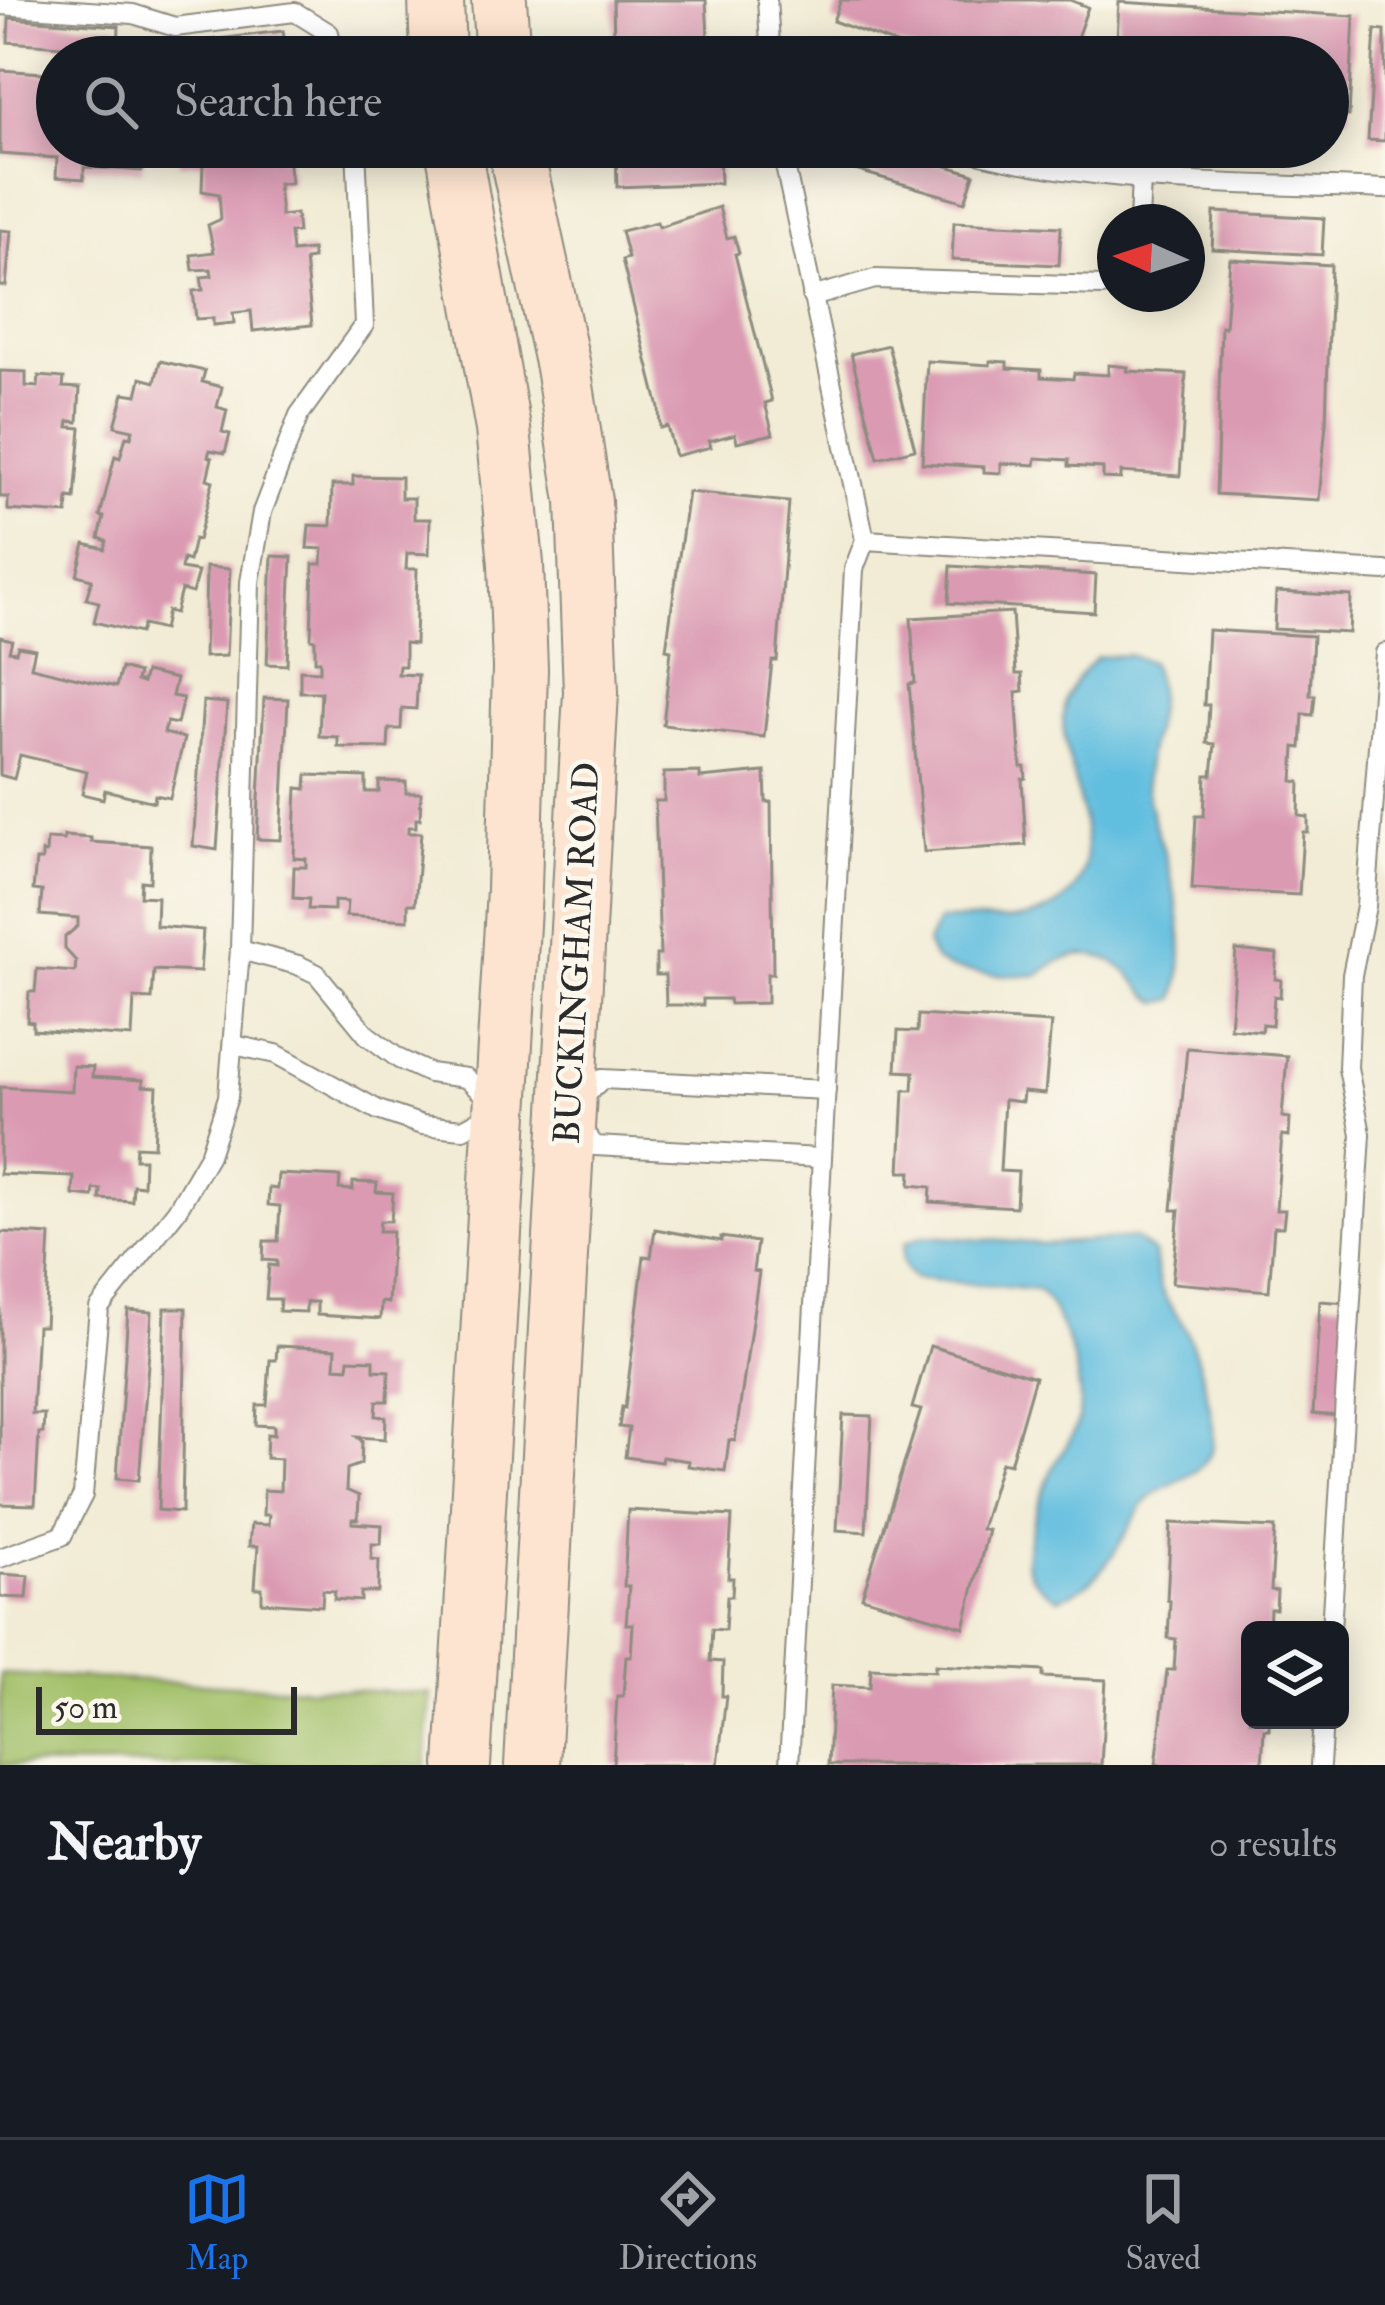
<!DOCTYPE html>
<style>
body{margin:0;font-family:"IM FELL Double Pica",serif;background:#20242c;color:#f1f3f6}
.controls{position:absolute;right:36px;bottom:36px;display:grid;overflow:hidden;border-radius:18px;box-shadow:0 6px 30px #0003}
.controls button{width:108px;height:108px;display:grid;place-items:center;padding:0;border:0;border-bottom:3px solid #363941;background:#171b24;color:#f1f3f6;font:60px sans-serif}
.compass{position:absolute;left:1097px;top:204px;width:108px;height:108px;border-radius:50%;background:#171b24;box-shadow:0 6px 30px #0003;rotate:273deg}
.scale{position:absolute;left:36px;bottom:30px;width:261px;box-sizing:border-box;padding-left:12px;border:6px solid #2b2b2b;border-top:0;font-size:33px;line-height:42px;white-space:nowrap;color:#2b2b2b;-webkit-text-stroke:9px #fbf7ec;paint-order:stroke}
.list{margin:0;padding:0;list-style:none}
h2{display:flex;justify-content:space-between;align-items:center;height:156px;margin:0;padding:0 48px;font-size:51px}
h2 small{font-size:39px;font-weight:400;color:#9ea1a6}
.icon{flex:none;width:66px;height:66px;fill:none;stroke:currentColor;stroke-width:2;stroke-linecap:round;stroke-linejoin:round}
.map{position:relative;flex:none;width:1385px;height:1765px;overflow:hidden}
.search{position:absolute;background:#171b24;box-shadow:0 6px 30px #0003;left:36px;right:36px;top:36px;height:132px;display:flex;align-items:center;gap:30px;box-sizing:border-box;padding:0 42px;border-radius:66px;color:#9ea1a6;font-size:45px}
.sheet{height:372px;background:#171b24}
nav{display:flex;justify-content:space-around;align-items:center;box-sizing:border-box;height:168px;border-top:3px solid #363941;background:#171b24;font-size:33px;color:#9ea1a6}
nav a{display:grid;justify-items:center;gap:6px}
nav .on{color:#1a73e8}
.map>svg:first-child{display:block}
.green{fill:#a1bf67;stroke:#667549;stroke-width:3}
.water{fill:#61bedf;stroke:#467485;stroke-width:3}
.building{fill:#da9ab2}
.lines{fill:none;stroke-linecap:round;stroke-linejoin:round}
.lane-casing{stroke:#8e8c80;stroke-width:22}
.secondary-casing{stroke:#8e8c80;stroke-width:58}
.lane{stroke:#fff;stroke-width:18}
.secondary{stroke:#fde4d0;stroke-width:54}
.labels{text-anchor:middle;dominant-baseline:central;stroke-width:9;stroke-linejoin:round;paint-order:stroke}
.street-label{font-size:36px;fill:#2b2b2b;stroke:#fbf7ec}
</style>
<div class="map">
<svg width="1385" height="1765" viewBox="0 0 1385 1765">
<rect width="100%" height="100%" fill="#fbf7ec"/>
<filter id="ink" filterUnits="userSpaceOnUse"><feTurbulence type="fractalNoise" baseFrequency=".00833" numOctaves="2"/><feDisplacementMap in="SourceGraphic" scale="24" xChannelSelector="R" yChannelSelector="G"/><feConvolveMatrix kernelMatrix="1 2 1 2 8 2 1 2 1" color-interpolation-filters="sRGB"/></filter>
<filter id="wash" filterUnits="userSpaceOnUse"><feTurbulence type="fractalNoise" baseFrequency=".004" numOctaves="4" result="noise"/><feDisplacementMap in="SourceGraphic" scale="48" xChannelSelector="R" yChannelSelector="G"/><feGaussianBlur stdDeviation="2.7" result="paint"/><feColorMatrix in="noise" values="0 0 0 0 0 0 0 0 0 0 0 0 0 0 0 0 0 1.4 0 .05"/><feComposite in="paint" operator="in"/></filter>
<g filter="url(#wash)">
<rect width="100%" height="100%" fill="#f2ecd6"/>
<polygon class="green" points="0,1674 431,1694 426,1765 0,1765"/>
<g class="water">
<path d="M1129 655 1150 662C1171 704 1144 737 1146 780 1147 812 1162 840 1169 870 1180 911 1188 959 1175 999L1160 1003C1147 996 1142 988 1132 977 1105 948 1068 949 1039 975 1020 976 947 974 935 960 932 958 928 946 927 943L938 921C973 916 1005 927 1039 914 1136 879 1050 762 1065 703 1070 684 1084 671 1097 657Z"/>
<path d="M924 1236 1046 1244 1134 1238 1154 1253C1156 1264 1156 1278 1161 1289 1166 1303 1178 1315 1185 1328 1196 1350 1221 1430 1211 1452 1198 1482 1160 1480 1142 1507 1118 1543 1104 1586 1058 1598 1045 1590 1031 1582 1027 1565 1023 1546 1044 1486 1053 1468 1060 1454 1071 1442 1076 1427 1090 1392 1064 1316 1038 1290L914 1278C902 1267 900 1259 905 1243Z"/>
</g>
<g id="blocks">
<g class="building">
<polygon points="613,0 706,0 708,37 702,38 703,57 622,57 621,41 614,41"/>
<polygon points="841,0 1070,0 1088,7 1070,57 932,57 833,21"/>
<polygon points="1119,2 1354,16 1349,116 1328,115 1328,57 1116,57"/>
<polygon points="9,18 119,26 118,50 8,42"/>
<polygon points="1375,30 1385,31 1385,141 1368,140"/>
<polygon points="283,31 287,57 177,57 176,44"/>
<polygon points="0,70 57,74 57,147 144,147 142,171 84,167 84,179 56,177 57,158 0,154"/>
<polygon points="197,147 280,147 281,158 288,157 291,183 278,184 281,216 296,214 298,232 290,233 292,252 312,250 313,259 305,260 312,325 253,331 251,311 233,313 234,323 213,325 213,318 196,319 193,291 203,290 201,277 212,276 211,269 193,270 191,255 214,252 208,225 221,219 219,194 202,191 203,162 179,164 178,149"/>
<polygon points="616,147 719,147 720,183 617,187"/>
<polygon points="862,147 884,147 974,174 965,202 855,170"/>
<polygon points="719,207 727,238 734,236 739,253 735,254 772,401 765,403 773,434 737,442 735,434 709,441 711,447 675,456 667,426 660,428 659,408 622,260 628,258 621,231 657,222 659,227"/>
<polygon points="1214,212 1324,218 1322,255 1212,249"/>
<polygon points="954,222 1061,227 1059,265 952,260"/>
<polygon points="0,230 11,231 6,286 0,286"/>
<polygon points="1230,259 1331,265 1326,423 1319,500 1216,494 1221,326 1225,327"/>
<polygon points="888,345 915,449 878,458 851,354"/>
<polygon points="160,361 205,371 202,382 222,387 217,407 227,410 222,432 230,434 225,453 210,450 208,456 212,458 207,479 213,481 198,540 194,539 189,561 183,559 181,569 198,572 192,593 181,590 175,613 167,611 163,630 143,625 140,633 94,622 99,602 86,599 92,579 77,575 85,544 105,549 107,541 99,538 104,517 100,516 115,456 120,458 126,436 131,437 133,430 115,426 124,393 137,395 141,378 155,382"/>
<polygon points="927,361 990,365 990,361 1007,362 1007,368 1041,370 1041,377 1073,379 1074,373 1108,375 1108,365 1128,367 1127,371 1186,374 1180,476 1121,472 1121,479 1103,478 1103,468 1069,466 1069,460 1036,458 1035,465 1001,463 1001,473 984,472 984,467 922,463"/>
<polygon points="0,371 26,372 26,386 38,387 39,376 64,378 63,387 80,388 78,422 69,421 68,427 81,428 75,499 68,498 67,514 8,510 8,497 0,497"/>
<polygon points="353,476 401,477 401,498 414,498 414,519 430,519 429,554 407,553 406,569 417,569 415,644 405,643 405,666 399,666 398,674 418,675 416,709 402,708 401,729 389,729 388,748 338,747 338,737 319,736 321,692 300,692 300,670 320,671 320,661 315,661 315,640 311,639 313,564 322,564 323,549 307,548 309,525 331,526 332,485 353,485"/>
<polygon points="688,492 789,502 777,661 772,661 764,737 663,725 671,650 666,649"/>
<polygon points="272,556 292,557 287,665 267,664"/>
<polygon points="951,566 1096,575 1094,612 949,603"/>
<polygon points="206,567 230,569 226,656 204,657"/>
<polygon points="1276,592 1351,596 1349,633 1274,629"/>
<polygon points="1012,612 1016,674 1022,674 1023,691 1016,692 1021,767 1025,767 1026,778 1022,779 1026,845 924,852 909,684 915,683 911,618"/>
<polygon points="1208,630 1313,636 1310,695 1315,695 1313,715 1303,714 1301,748 1295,747 1293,781 1300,782 1299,816 1308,817 1308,832 1303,832 1299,895 1192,889 1196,816 1204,816 1206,775 1212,775 1215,744 1207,743 1209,705 1204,705"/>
<polygon points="0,637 12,640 9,651 16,652 18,646 35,649 31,667 116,687 121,668 138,673 136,681 142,683 145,672 176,679 172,696 183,698 177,724 167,722 164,733 184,738 170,798 155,795 154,802 105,790 103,799 82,794 87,771 20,755 14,779 0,775"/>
<polygon points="264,698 288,699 281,840 257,839"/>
<polygon points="203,701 227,703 217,850 193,846"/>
<polygon points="700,772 700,778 765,772 766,802 771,802 773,974 767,974 767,1003 730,1004 729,999 703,999 703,1005 666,1005 665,975 656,975 656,955 660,955 655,801 664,801 664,773"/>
<polygon points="307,775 366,777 366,792 379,792 379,781 406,782 406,793 421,793 420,819 416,819 416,827 408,827 408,833 421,833 415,904 408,904 408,920 346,916 347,902 334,901 334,910 308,909 309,899 293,898 294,867 306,867 306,859 294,858 297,788 306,789"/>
<polygon points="64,836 91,838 91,842 151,846 150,882 141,881 140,896 157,897 156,926 203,930 200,972 154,970 152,999 134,998 132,1037 33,1030 33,1022 27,1021 29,992 35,992 37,969 75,972 76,961 65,949 65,937 78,926 78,918 40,915 42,891 33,890 36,860 42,860 42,852 46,853 47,839 64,840"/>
<polygon points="1236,950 1277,954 1275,979 1281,980 1280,997 1274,996 1272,1025 1262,1024 1261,1031 1230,1028"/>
<polygon points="918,1015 1051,1023 1045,1094 1023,1092 1022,1102 1004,1100 1000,1171 1018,1172 1016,1207 930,1202 931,1187 910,1185 911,1172 900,1172 904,1090 913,1090 914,1072 896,1071 898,1031 917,1032"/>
<polygon points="1187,1048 1287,1056 1282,1117 1290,1118 1289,1136 1282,1135 1276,1210 1285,1210 1283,1227 1274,1227 1269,1291 1172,1283 1179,1210 1172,1210"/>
<polygon points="73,1066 93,1067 92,1077 143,1080 143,1086 157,1087 154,1147 136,1146 135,1159 144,1159 143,1186 133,1185 132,1201 100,1199 101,1190 94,1189 93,1197 73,1195 74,1177 0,1174 0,1087 72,1091"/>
<polygon points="278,1174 340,1177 339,1189 353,1190 353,1182 377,1183 376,1192 393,1193 391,1221 380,1221 379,1231 392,1231 388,1303 381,1302 380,1319 317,1315 317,1302 306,1302 306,1312 279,1311 280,1299 266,1299 269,1265 277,1266 277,1261 263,1260 264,1241 278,1241 280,1206 268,1205 269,1188 277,1189"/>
<polygon points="655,1229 721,1241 721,1237 757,1242 753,1271 759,1272 735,1441 729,1440 725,1471 688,1466 689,1461 662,1457 661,1462 625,1457 629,1428 619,1427 622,1407 625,1408 644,1256 651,1257"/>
<polygon points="0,1232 50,1235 45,1326 37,1326 32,1414 44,1414 43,1433 39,1433 35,1505 0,1504"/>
<polygon points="1320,1301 1347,1303 1341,1416 1313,1414"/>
<polygon points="165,1308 186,1308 182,1512 158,1510"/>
<polygon points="128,1310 152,1312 139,1480 117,1478"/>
<polygon points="277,1346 336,1349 335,1367 348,1368 349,1359 374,1360 374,1370 389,1371 388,1401 377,1401 376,1416 386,1417 385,1439 357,1437 362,1441 361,1464 347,1469 346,1490 359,1496 358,1519 352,1519 352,1523 382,1525 381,1544 372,1544 371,1559 379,1560 378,1592 361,1592 361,1601 334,1599 335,1591 323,1590 322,1606 262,1602 262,1588 255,1588 258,1546 249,1546 251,1524 268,1525 269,1515 263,1515 264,1490 280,1491 281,1459 266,1458 267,1434 274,1435 274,1426 256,1425 257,1405 267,1405 270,1360 276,1360"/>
<polygon points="930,1346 1035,1377 1010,1464 1001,1462 981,1529 988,1530 964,1627 862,1597 921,1410 912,1408"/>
<polygon points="843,1415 872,1416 866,1532 837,1530"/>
<polygon points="628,1510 732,1516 728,1578 733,1578 732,1596 727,1596 725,1630 712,1629 710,1661 723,1662 722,1696 726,1696 718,1765 613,1765 617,1696 623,1696 626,1656 631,1656 633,1624 626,1624 629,1586 624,1586"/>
<polygon points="1171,1523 1275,1528 1271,1590 1277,1591 1276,1609 1270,1609 1269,1630 1250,1630 1250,1720 1269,1720 1269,1729 1264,1729 1262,1765 1156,1765 1167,1670 1174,1670 1176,1639 1168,1638 1170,1601 1167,1600"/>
<polygon points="0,1574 29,1576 27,1598 0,1597"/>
<polygon points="935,1665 1043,1671 1043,1677 1106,1680 1101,1765 828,1765 832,1685 870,1687 871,1668 935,1671"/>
</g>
</g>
</g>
<g filter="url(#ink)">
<use href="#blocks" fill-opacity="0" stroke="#8e8c80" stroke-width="3"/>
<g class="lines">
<defs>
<g id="lane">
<polyline points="767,0 771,57"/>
<polyline points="0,5 133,14 175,27 295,12 329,33 335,57"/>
<polyline points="781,147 865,540 854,569 789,1765"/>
<path d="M955 147C1093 187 1243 183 1385 189"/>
<polyline points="1139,222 1141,178"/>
<polyline points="812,297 875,279 1103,286 1115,280"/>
<polyline points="865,540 1385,571"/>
<polyline points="234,1045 276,1054 378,1110 422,1125 463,1129 500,1109 466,1078 429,1073 399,1059 367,1035 317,974 298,965 240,950"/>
<polyline points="582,1099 602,1079 826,1090"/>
<polyline points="578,1124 595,1146 820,1158"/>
<polyline points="0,1558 62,1536 83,1495 99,1308 177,1210 209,1155 228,1097 240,950 250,582 262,512 299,415 364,325 356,147"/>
<polyline points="1331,1630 1361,1134 1348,1068 1352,975 1366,906 1385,653"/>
<polyline points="1320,1765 1323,1720"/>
</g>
<g id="secondary">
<polyline points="436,0 438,57"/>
<polyline points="499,0 503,57"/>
<polyline points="453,147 503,429 516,564 520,668 514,890 463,1765"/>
<polyline points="515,147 563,367 584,501 591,692 532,1765"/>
</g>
</defs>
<use href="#lane" class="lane-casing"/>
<use href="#secondary" class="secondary-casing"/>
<use href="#lane" class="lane"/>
<use href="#secondary" class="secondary"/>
</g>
</g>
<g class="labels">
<g class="street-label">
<text transform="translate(577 953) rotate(-87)">BUCKINGHAM ROAD</text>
</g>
</g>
</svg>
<div class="controls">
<button><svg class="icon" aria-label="layers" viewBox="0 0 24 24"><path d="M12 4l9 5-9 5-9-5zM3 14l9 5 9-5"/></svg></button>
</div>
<svg class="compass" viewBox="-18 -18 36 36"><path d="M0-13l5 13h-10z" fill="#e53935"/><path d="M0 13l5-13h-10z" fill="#9ea1a6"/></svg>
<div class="scale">50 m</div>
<div class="search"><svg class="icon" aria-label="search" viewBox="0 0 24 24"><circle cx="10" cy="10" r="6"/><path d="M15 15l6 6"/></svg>Search here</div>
</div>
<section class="sheet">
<h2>Nearby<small>0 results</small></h2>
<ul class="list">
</ul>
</section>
<nav>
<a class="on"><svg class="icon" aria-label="map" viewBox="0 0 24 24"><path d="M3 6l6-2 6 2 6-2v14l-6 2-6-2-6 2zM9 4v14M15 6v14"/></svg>Map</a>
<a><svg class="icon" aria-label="directions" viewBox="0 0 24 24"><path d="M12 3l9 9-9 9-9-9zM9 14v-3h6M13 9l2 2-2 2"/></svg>Directions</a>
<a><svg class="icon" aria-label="saved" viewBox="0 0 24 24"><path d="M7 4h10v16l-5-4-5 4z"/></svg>Saved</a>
</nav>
